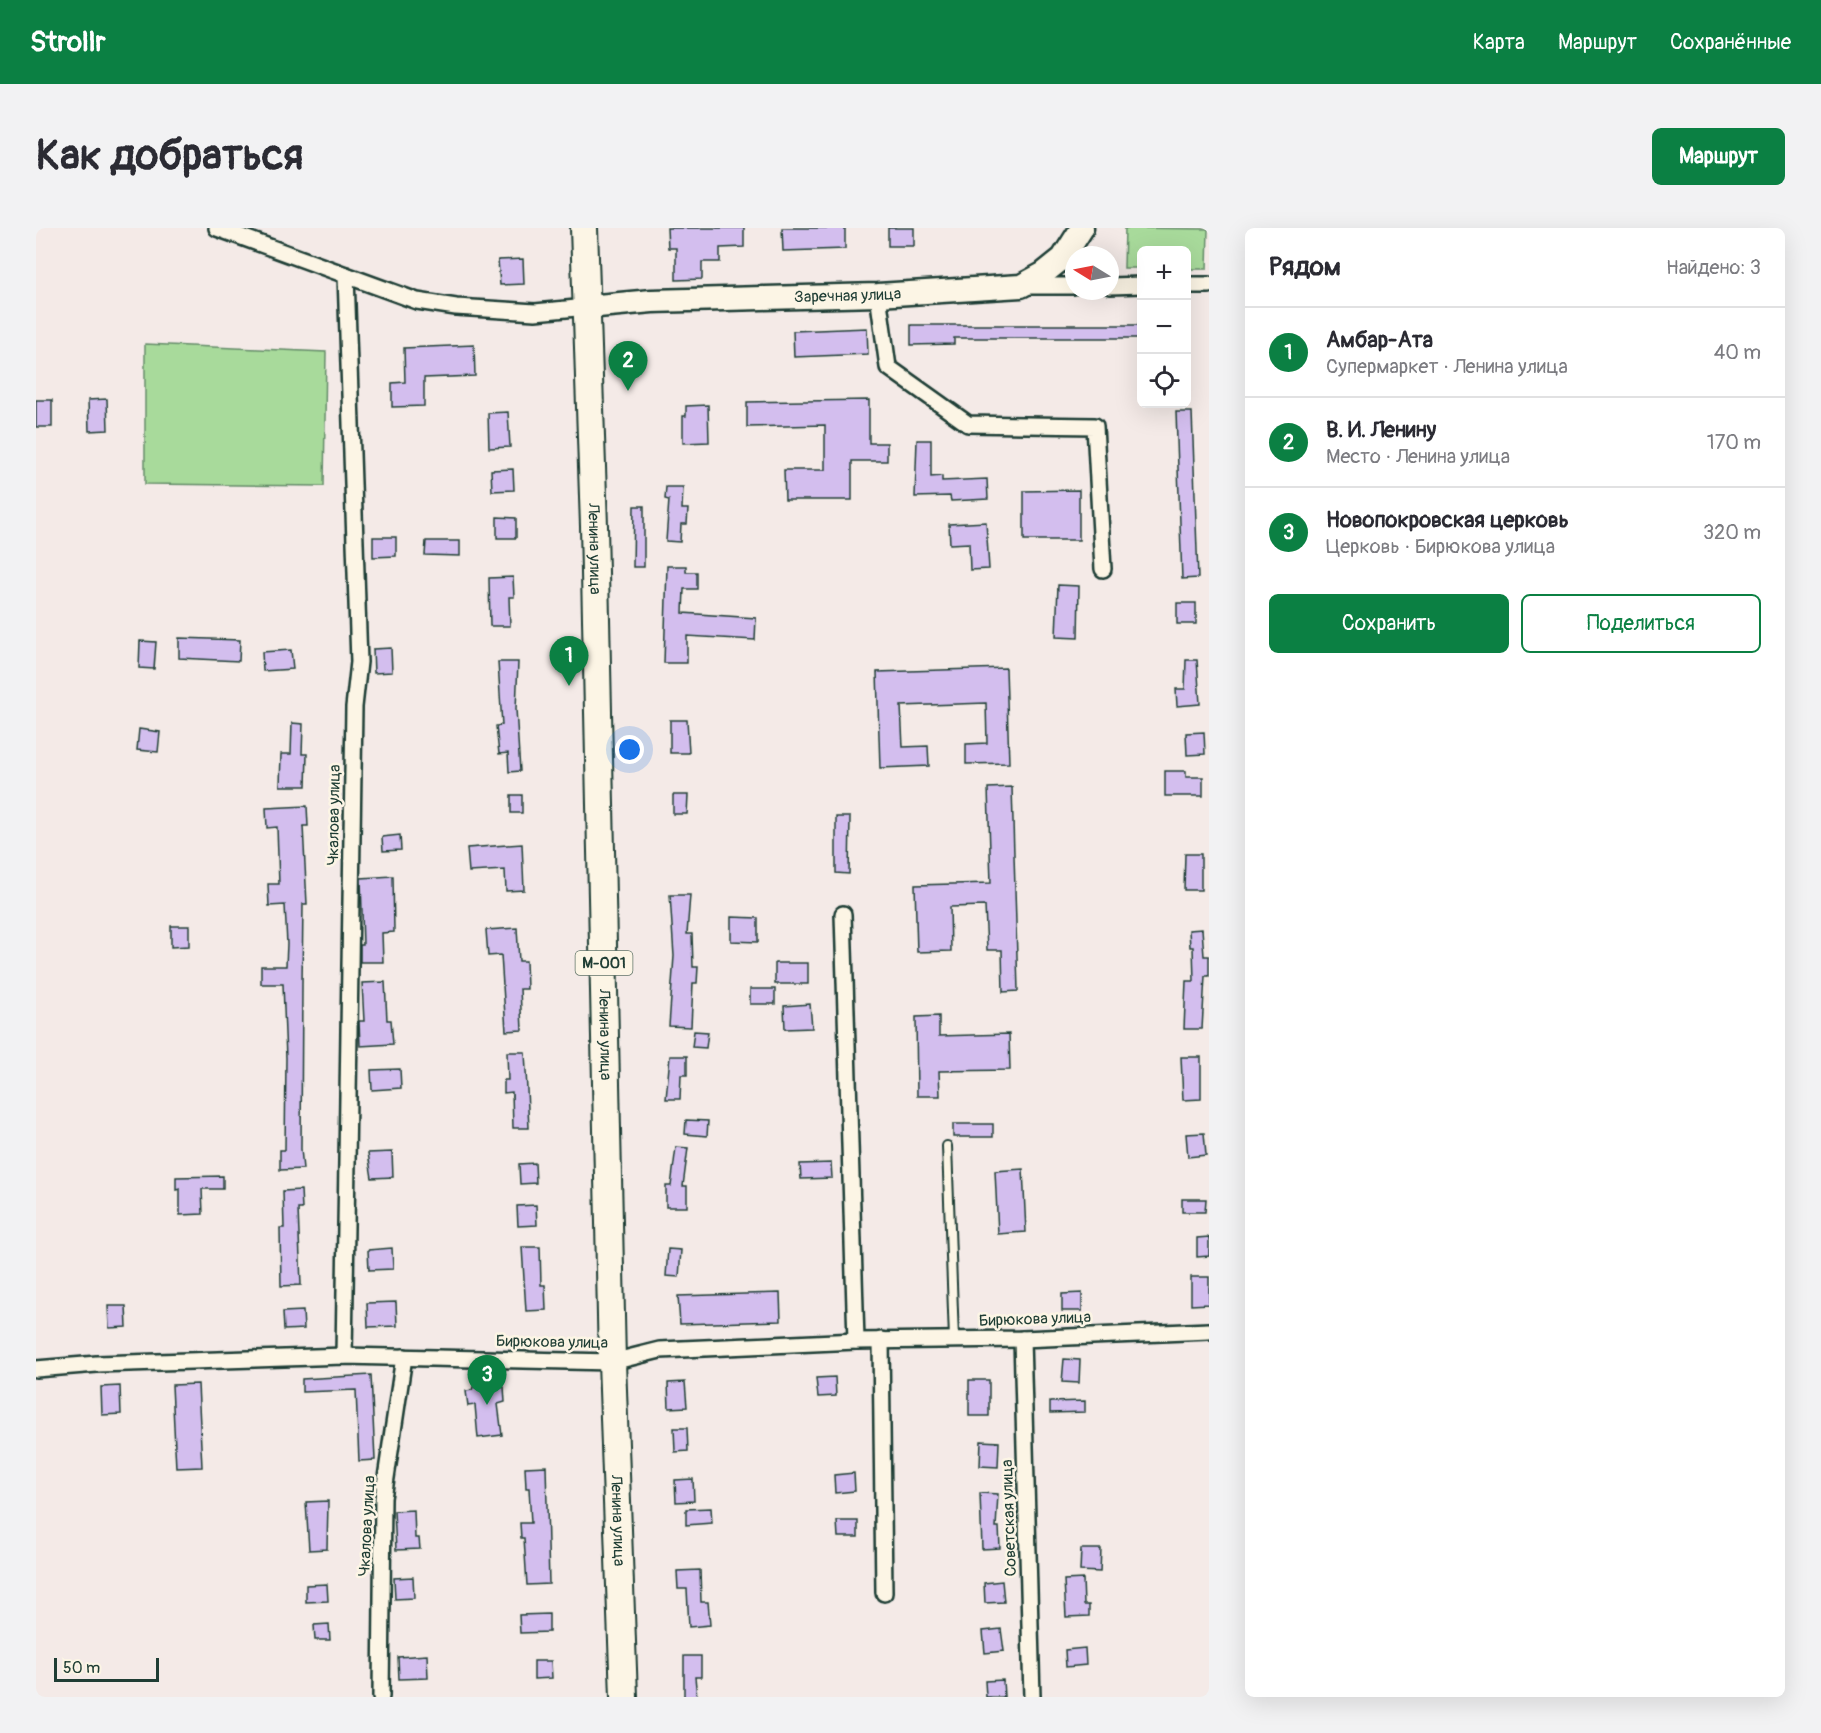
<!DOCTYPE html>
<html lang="ru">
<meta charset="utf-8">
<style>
body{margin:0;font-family:Pangolin,sans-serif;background:#f2f2f3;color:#2b2b33}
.controls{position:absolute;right:18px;top:18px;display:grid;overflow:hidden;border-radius:9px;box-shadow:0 6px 24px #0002}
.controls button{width:54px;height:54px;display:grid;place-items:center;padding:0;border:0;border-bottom:2px solid #e1e1e2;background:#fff;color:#2b2b33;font:30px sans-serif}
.compass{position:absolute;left:1029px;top:18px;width:54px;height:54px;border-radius:50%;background:#fff;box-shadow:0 6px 24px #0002;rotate:280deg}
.scale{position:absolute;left:18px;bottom:15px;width:105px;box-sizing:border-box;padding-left:6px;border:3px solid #1f3d34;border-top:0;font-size:16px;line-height:21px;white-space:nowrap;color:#1f3d34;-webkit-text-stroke:4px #fcf5e5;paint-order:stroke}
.you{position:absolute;left:594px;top:522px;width:21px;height:21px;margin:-15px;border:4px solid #fff;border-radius:50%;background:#1a73e8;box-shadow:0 0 0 9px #1a73e833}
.badge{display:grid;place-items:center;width:39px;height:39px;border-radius:50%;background:#0b8043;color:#fff;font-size:20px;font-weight:700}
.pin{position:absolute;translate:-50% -50px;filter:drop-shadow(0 2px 3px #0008)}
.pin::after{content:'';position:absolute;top:32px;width:21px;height:18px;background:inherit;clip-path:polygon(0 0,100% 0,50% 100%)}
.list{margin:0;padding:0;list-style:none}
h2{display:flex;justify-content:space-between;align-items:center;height:78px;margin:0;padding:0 24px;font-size:26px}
h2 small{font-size:20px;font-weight:400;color:#7c7c81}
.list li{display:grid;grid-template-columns:39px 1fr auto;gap:18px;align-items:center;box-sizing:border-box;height:90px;padding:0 24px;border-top:2px solid #e1e1e2}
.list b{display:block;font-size:22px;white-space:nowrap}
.list p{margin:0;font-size:20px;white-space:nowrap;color:#7c7c81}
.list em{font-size:20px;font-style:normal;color:#7c7c81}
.actions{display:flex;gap:12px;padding:18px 24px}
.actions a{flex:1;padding:14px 0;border:2px solid #0b8043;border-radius:9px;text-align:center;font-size:21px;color:#0b8043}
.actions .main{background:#0b8043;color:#fff}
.icon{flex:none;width:33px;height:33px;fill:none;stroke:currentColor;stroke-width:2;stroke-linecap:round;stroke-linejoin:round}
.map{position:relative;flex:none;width:1173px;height:1469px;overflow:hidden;border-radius:9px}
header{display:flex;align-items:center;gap:36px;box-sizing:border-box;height:84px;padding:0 30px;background:#0b8043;color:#fff}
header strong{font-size:28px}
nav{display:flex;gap:33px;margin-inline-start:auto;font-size:21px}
.intro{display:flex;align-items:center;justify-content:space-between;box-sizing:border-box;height:144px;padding:0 36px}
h1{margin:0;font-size:42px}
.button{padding:15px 27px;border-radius:9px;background:#0b8043;color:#fff;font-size:21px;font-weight:700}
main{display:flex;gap:36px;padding:0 36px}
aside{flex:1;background:#fff;border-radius:9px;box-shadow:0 6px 24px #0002}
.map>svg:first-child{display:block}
.green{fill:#a8da9b;stroke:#648c68;stroke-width:1.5}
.building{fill:#d3beee;stroke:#1f3d34;stroke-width:1.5}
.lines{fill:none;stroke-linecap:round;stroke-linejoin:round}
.lane-casing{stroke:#1f3d34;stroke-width:12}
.street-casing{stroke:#1f3d34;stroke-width:20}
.secondary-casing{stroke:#1f3d34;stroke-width:27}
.primary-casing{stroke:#1f3d34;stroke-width:30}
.lane{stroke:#fcf5e5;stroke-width:8}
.street{stroke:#fcf5e5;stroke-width:15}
.secondary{stroke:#fcf5e5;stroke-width:22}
.primary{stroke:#fcf5e5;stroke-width:26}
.labels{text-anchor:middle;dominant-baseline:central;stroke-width:5;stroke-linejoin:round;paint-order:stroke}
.shield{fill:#fcf5e5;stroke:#617469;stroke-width:1.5}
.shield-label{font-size:15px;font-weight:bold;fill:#1f3d34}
.street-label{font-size:16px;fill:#1f3d34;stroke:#fcf5e5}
</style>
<header>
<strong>Strollr</strong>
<nav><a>Карта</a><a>Маршрут</a><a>Сохранённые</a></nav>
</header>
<div class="intro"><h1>Как добраться</h1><a class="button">Маршрут</a></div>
<main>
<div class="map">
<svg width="1173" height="1469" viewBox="0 0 1173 1469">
<rect width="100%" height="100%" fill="#f4eae7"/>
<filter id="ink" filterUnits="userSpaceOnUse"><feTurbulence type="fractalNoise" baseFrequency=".0167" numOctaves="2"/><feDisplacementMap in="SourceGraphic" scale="12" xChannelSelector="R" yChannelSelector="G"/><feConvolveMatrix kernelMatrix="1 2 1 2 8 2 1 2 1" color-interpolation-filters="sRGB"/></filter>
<g filter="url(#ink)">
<g class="green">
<polygon points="1089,0 1172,1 1171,41 1151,41 1150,22 1106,22 1105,40 1088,40"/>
<polygon points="109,116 290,124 288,258 109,256"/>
</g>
<g class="building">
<polygon points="631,0 708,0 708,19 684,20 684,34 666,34 666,51 640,52 640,20 632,20"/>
<polygon points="746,0 809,0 809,21 747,23"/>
<rect x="852" y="0" width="26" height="18"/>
<polygon points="487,31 488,56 464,57 462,32"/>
<polygon points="875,97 1106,97 1106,110 918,110 918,116 875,117"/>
<polygon points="831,100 832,126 758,129 757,103"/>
<polygon points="438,117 439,148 388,150 388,178 356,179 356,155 369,154 368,120"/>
<polygon points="71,171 72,202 53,203 52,172"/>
<rect x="0" y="172" width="16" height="27"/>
<polygon points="833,172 833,215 851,215 851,233 816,233 816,272 749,272 748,242 789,242 789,197 711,199 711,174"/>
<polygon points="672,177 673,214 647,215 647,188 650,188 650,178"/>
<polygon points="472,184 474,219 453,220 452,185"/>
<polygon points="1140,184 1156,184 1162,350 1146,351"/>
<polygon points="881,212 895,212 895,249 906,248 906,253 951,251 952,271 915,273 914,268 879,269"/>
<polygon points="477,241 478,262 456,263 455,242"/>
<polygon points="630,259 647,259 646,281 652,281 651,296 645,296 644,314 630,313 633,272 629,271"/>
<polygon points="1043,262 1043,312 988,312 988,263"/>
<polygon points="598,278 608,278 608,339 597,339"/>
<polygon points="461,289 480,290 480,310 461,310"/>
<polygon points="950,294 953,341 934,342 933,315 914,316 913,296"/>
<polygon points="337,309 360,309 360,328 337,329"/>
<polygon points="390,313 424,313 424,328 389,327"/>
<polygon points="631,338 650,338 650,344 661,344 661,361 648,361 647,385 720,390 719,412 651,408 651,435 628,435"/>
<polygon points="477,349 478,369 473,369 474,398 454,398 453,350"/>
<polygon points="1022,357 1043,358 1042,410 1020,409"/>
<rect x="1141" y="375" width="19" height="21"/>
<polygon points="143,410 204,412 203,433 143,430"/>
<polygon points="104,413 120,414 118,441 103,440"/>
<polygon points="355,420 356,444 338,445 337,421"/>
<polygon points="255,422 257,441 227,443 226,424"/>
<polygon points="1150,432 1161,432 1164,476 1141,478 1140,461 1149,461"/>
<polygon points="462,434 482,434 480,481 484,543 473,544 472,525 463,526 460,498 466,497"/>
<polygon points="970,440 973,535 930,536 930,516 951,515 950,475 865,478 867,519 892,518 893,538 844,540 841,444"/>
<polygon points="634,492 651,492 653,525 634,525"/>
<polygon points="256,495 267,496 266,526 271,526 270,558 244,558 245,526 255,526"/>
<polygon points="103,501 124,504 122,524 101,522"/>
<polygon points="1168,504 1169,526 1151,527 1150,505"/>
<polygon points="1129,543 1150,543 1150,549 1167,549 1167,568 1129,568"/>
<polygon points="976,559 982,763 967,764 966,722 951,722 949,678 914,679 915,723 881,724 879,657 955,655 952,560"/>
<rect x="475" y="567" width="11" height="18"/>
<polygon points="637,567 652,567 651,586 637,586"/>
<polygon points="271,578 272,598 267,598 271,676 267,676 266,756 265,921 267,941 244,942 244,922 249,922 250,830 247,756 225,756 225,738 250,738 251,716 249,677 233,678 232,656 243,656 241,599 231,600 230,580"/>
<polygon points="800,589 814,589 813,646 800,645"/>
<polygon points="364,607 365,622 347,623 346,609"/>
<polygon points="486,616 488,662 470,663 469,642 433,644 431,620"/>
<polygon points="1149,626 1165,626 1165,662 1148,662"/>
<polygon points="357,648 358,704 346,705 347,734 324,734 324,717 327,717 325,650"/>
<polygon points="634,667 654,667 651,706 656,706 657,739 662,739 661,755 657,755 655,799 633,798 638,728"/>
<polygon points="695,689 722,690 722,714 695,713"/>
<polygon points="135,698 153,698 153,718 135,719"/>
<polygon points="481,700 483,733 490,733 491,761 484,761 486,802 470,803 465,727 452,728 450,702"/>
<polygon points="1166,701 1168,728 1173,728 1173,748 1169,748 1166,801 1148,801 1150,753 1158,753 1157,719 1154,719 1153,702"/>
<rect x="739" y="735" width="33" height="21"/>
<polygon points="349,754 351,792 355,792 357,816 324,818 323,793 328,793 326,755"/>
<rect x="714" y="761" width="25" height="15"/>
<polygon points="774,776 776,800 749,801 748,778"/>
<polygon points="903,788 903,808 973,806 974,842 903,843 904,868 881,868 880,789"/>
<polygon points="658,803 672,804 670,820 656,819"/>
<polygon points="471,824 489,824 493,900 477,900 476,864 468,865 468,852 472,852"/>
<polygon points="634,828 651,828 651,847 645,847 644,871 630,871"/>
<polygon points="1145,829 1165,829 1165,871 1147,872"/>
<polygon points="364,841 365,860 336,862 335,842"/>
<polygon points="650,892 672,893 671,908 649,906"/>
<rect x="917" y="896" width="40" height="13"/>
<polygon points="1168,905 1170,927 1152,929 1150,906"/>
<polygon points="640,919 652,920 647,958 651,958 651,979 630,979 630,958 635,958"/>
<polygon points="356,924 357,949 336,950 332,925"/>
<polygon points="499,935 500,955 484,956 483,936"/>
<polygon points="795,935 796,950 765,951 764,936"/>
<polygon points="987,941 990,1004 962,1006 959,943"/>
<polygon points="187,948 187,961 166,961 167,986 144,987 144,961 140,962 140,949"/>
<polygon points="265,962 266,981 262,981 265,1057 245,1058 244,1000 248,1000 247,963"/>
<polygon points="1146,971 1170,971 1169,984 1146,984"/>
<polygon points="500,977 501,997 482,998 481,978"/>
<polygon points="1173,1009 1173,1028 1161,1029 1161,1010"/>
<polygon points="486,1019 504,1019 505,1057 509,1057 510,1082 490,1083"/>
<polygon points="356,1020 357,1041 333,1042 332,1022"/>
<polygon points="632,1021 645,1022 643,1049 630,1048"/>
<polygon points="1155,1049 1173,1049 1173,1076 1155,1077"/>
<polygon points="744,1065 745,1093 644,1096 642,1068"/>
<polygon points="1046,1065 1046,1083 1026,1083 1026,1066"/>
<polygon points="360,1074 361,1098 332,1099 331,1075"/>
<polygon points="72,1078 90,1078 91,1099 73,1100"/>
<polygon points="267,1083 268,1101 248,1102 247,1084"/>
<polygon points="1028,1131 1044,1132 1043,1155 1026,1154"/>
<polygon points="335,1147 339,1232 323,1233 320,1162 266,1164 266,1151"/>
<polygon points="453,1149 457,1151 463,1159 468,1159 469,1174 462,1176 466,1207 442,1210 439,1177 432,1178 430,1163 436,1162 440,1151"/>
<polygon points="799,1149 800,1168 782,1169 780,1150"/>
<rect x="933" y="1152" width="20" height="36"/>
<polygon points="649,1154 651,1179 633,1180 632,1155"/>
<polygon points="162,1156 166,1239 140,1240 136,1157"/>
<polygon points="84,1158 85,1186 66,1187 65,1159"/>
<polygon points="1049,1173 1049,1184 1014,1185 1014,1174"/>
<polygon points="638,1200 651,1200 652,1223 639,1224"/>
<polygon points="945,1213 963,1214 962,1239 944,1238"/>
<polygon points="510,1238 513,1356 491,1357 488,1310 485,1310 484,1295 495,1295 493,1260 490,1260 489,1239"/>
<polygon points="818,1245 819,1263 799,1265 798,1247"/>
<polygon points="657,1251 658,1273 640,1274 639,1252"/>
<polygon points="944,1265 962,1266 960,1299 963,1299 964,1320 946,1321"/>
<polygon points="292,1273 291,1321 273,1322 270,1274"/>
<polygon points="675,1280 676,1295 650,1297 650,1281"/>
<polygon points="378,1282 379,1310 383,1310 384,1321 360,1322 358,1283"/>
<polygon points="801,1293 822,1293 822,1309 802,1309"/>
<polygon points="1045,1321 1065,1321 1064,1344 1044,1343"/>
<polygon points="664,1342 665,1374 672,1374 674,1397 653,1399 651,1361 642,1361 641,1343"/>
<polygon points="377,1349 378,1370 359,1371 358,1350"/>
<polygon points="1047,1351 1048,1377 1053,1377 1053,1388 1030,1389 1028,1352"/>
<polygon points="966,1353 968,1374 949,1375 948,1355"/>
<polygon points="291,1356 292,1373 270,1374 270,1357"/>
<polygon points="513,1386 513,1404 484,1405 483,1387"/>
<polygon points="293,1396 294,1412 279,1412 278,1397"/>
<polygon points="965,1401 968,1423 949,1425 947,1403"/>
<polygon points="1049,1420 1050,1437 1030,1439 1029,1422"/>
<polygon points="391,1427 392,1450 363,1451 362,1429"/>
<polygon points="648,1428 665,1428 665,1449 659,1449 661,1469 648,1469"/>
<polygon points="498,1433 515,1433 516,1450 498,1451"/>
<polygon points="967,1452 968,1469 950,1469 949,1453"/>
</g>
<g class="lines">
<defs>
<polyline id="lane" points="911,918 918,1111"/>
<g id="street">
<polyline points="181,0 381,73 420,79 499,84 551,79"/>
<polyline points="1150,57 1173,57"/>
<polyline points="988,58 1038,58"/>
<polyline points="1074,58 1106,57"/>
<polyline points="842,67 852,139 932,196 1059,198 1067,341"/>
<polyline points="807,686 820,1113"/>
<polyline points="986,1111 996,1469"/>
<polyline points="845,1112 848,1365"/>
<polyline points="308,1128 318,479 323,434 310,47"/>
<polyline points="0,1141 61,1136 308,1128 576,1134 624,1122 820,1113 986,1111 1173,1103"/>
<polyline points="345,1469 347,1270 368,1129"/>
</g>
<g id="secondary">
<path id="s1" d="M551 79 616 73 842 67 985 58 1007 46 1027 30 1046 0"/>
</g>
<g id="primary">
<path id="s2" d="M548 0 558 298 576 1134 588 1469"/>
</g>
</defs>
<use href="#lane" class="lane-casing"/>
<use href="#street" class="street-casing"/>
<use href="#secondary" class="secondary-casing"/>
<use href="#primary" class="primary-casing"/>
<use href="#lane" class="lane"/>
<use href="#street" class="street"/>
<use href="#secondary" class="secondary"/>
<use href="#primary" class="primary"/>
</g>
</g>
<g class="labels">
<rect class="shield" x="539.5" y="723" width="57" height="24" rx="4.5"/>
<g class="shield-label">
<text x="568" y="735">М-001</text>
</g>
<g class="street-label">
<text stroke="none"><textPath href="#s1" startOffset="261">Заречная улица</textPath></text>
<text stroke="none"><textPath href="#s2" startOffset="321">Ленина улица</textPath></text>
<text transform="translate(298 587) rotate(-89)">Чкалова улица</text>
<text stroke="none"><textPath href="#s2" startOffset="807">Ленина улица</textPath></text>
<text transform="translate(999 1091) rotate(-2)">Бирюкова улица</text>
<text transform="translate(516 1114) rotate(1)">Бирюкова улица</text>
<text transform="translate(973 1290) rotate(-92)">Советская улица</text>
<text stroke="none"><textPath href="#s2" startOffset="1293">Ленина улица</textPath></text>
<text transform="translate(331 1298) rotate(-87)">Чкалова улица</text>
</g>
</g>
</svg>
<div class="controls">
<button>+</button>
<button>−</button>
<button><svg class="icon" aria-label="locate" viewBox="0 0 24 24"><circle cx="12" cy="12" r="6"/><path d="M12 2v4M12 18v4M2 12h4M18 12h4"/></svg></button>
</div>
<svg class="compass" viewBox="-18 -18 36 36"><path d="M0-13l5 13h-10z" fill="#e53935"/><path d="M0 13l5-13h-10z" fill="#7c7c81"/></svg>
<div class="scale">50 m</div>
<div class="you"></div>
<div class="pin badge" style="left:533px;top:458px">1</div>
<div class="pin badge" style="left:592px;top:163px">2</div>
<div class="pin badge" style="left:451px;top:1177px">3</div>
</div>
<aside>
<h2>Рядом<small>Найдено: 3</small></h2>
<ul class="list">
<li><span class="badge">1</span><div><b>Амбар-Ата</b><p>Супермаркет · Ленина улица</p></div><em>40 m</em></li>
<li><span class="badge">2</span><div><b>В. И. Ленину</b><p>Место · Ленина улица</p></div><em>170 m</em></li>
<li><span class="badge">3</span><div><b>Новопокровская церковь</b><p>Церковь · Бирюкова улица</p></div><em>320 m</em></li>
</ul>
<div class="actions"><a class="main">Сохранить</a><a>Поделиться</a></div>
</aside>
</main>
